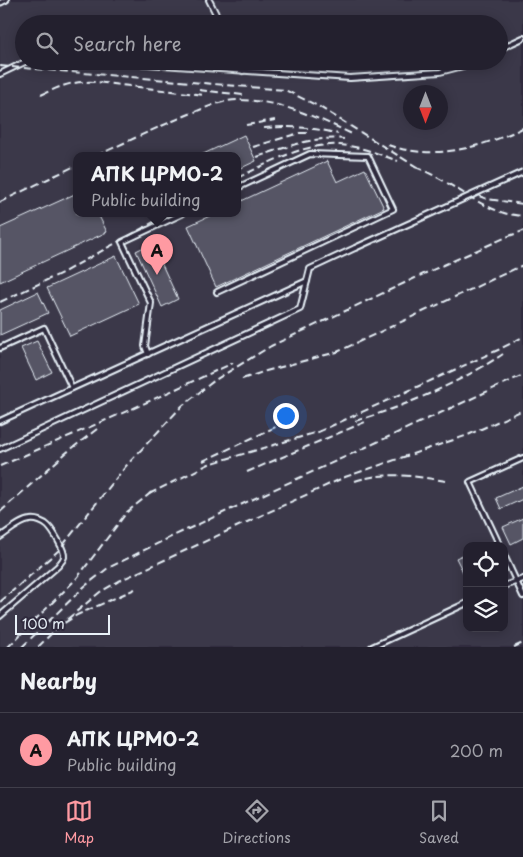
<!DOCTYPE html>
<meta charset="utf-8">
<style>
body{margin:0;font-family:"Playpen Sans",sans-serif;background:#2f2d3a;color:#f1f3f6}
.controls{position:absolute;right:15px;bottom:15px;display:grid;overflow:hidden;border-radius:10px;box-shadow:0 2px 12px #0003}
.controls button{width:45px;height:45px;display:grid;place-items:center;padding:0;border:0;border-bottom:1px solid #403e4a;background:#23202e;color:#f1f3f6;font:25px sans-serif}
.compass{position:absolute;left:403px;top:85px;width:45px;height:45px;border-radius:50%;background:#23202e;box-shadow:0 2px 12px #0003;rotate:180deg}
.scale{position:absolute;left:15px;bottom:12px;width:95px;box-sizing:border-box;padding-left:5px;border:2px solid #e8f1f8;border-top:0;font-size:14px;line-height:18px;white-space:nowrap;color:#e8f1f8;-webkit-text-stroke:4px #2f2a3d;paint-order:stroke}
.you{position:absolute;left:285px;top:415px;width:18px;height:18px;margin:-12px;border:4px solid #fff;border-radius:50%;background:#1a73e8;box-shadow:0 0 0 8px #1a73e833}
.badge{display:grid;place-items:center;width:32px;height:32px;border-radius:50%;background:#ff9aa2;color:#111;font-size:16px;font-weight:700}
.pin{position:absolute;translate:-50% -41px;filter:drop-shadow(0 1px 2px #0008)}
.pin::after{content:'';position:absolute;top:26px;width:18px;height:15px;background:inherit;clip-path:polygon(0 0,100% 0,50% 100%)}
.popup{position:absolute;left:73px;top:152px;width:168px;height:65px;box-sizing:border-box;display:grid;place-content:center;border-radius:10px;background:#23202e;filter:drop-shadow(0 1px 4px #0005);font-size:16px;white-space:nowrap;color:#a3a3aa}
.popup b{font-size:19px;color:#f1f3f6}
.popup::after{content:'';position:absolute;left:50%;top:100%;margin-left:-10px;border:10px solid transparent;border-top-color:#23202e}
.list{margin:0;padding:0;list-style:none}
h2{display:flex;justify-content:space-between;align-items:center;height:65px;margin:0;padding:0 20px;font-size:21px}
h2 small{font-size:16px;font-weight:400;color:#a3a3aa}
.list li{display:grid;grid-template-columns:32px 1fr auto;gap:15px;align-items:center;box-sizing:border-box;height:75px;padding:0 20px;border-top:1px solid #403e4a}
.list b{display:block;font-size:19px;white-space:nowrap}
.list p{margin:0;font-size:16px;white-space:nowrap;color:#a3a3aa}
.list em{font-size:16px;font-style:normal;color:#a3a3aa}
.icon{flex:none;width:28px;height:28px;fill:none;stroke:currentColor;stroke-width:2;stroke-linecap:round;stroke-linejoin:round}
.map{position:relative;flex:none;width:523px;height:647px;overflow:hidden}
.search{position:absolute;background:#23202e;box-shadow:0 2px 12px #0003;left:15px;right:15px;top:15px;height:55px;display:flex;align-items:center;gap:12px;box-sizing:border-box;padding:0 18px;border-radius:28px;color:#a3a3aa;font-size:19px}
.sheet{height:140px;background:#23202e}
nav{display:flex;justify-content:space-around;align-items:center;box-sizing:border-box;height:70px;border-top:1px solid #403e4a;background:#23202e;font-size:14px;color:#a3a3aa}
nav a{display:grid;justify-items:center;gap:2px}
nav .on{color:#ff9aa2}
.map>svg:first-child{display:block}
.built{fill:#3b3749;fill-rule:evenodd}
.building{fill:#575565;stroke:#e8f1f8}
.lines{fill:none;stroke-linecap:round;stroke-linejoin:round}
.service-casing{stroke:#e8f1f8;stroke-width:8}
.service{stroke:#2f2a3d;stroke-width:4}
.rail{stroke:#e8f1f8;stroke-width:2;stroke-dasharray:8 4;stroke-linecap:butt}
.service-bridge-casing{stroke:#e8f1f8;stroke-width:8;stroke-linecap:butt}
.service-bridge{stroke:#2f2a3d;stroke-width:4}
</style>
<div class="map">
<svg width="523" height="647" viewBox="0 0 523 647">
<rect width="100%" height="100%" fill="#2f2a3d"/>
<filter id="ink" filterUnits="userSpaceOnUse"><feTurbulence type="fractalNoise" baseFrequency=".02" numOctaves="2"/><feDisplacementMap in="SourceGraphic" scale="10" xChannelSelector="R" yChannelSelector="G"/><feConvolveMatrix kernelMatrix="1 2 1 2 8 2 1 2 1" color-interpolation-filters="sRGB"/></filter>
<g filter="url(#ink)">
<path class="built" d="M0 0H523V647H0ZM24 24H499V61H24ZM410 92H440V122H410ZM77 156H237V214H77ZM467 546H504V628H467Z"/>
<g class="building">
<polygon points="244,135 256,161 237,170 237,156 199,156"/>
<polygon points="327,161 337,182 365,169 384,208 216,287 188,226 214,214 237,214 237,203"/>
<polygon points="77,193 77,214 98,214 107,232 0,282 0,228"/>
<polygon points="152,243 178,299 162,307 136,251"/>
<polygon points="116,256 139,304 70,336 47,288"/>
<polygon points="38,292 48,313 0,335 0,310"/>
<polygon points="37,341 52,372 36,380 21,348"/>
<polygon points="523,486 523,499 501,509 496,498"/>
<polygon points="523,518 523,538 511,544 503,527"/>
<polygon points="467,553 467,580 456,558"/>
</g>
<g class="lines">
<defs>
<g id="service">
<polyline points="209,0 221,24"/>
<polyline points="0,3 6,0"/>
<polyline points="499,49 523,38"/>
<polyline points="105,61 350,78 440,72 463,66 474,61"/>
<polyline points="239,61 243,71"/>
<polyline points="0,74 27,61"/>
<polyline points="217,292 393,209 368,156 310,154 237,188"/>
<polyline points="0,348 44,328 72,388"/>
<polyline points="148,354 145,346 151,303 122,242 182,214"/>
<polyline points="0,421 307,281"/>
<polyline points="0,449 300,309 310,269 355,248"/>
<path d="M0 537C9 531 20 521 30 520 36 519 44 522 48 526 53 531 65 550 64 557 63 561 60 563 58 566L0 616"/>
<polyline points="500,546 470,482 523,458"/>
<polyline points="504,555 523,596"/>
<polyline points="504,586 523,579"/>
<polyline points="372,647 467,603"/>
</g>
</defs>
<use href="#service" class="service-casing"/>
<use href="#service" class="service"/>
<g class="rail">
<polyline points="0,66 285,90 318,106 420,169"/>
<polyline points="199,90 243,95"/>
<path d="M41 95C63 85 72 81 96 82L205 95"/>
<polyline points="246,125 275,120"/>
<path d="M264 128C290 126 313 127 338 134"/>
<path d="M388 145C434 161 480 148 523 128"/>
<polyline points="253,147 299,133 310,133"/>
<path d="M96 156C126 142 156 128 187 115 203 109 223 99 241 100 281 101 319 118 354 135"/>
<path d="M257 157C287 147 312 136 344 139"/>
<path d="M415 167C446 178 472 203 504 213 510 215 517 215 523 216"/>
<path d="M237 178C269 163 302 143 339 145 360 146 379 154 398 161"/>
<polyline points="479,196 487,199 523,204"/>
<polyline points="0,202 77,165"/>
<polyline points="0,302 62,273 168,214"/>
<polyline points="242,379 266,371 337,352 523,265"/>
<path d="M355 421C404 407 461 382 503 354"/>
<polyline points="203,461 282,424"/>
<polyline points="0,466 134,408 233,363"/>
<polyline points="247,472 365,422"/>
<path d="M355 481C386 471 414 476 446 481"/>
<polyline points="149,494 209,464 318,432 498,350 523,337"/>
<polyline points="0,512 66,453 97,429"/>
<polyline points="0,602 59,550 126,466 182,406 215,380 271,346 430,271 509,236 523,231"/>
<polyline points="58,627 100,592 119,581 345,477 468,435 523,410"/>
<polyline points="8,647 77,578 127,512 153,491"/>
<polyline points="22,647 85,586 108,568 175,535 523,375"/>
<polyline points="38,647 58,627 77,615 135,589"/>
<polyline points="514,647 523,643"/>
</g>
<defs>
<polyline id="service-bridge" points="355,248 523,172"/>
</defs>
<use href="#service-bridge" class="service-bridge-casing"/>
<use href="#service-bridge" class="service-bridge"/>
</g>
</g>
</svg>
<div class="controls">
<button><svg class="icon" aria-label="locate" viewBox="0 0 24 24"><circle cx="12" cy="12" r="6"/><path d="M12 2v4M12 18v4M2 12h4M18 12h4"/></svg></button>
<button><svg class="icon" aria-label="layers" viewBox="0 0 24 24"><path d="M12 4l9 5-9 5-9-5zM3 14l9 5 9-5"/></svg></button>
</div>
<svg class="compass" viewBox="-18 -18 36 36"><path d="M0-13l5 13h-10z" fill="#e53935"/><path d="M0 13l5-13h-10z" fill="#a3a3aa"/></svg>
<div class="scale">100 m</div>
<div class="you"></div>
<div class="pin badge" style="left:157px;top:275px">A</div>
<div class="popup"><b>АПК ЦРМО-2</b>Public building</div>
<div class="search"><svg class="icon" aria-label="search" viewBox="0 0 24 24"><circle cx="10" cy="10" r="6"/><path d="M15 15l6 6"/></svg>Search here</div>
</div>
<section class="sheet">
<h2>Nearby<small></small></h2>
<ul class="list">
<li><span class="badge">A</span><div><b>АПК ЦРМО-2</b><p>Public building</p></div><em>200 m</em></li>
</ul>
</section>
<nav>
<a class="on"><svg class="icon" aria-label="map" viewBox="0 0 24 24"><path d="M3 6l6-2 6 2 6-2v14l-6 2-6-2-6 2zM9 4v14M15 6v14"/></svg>Map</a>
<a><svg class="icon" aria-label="directions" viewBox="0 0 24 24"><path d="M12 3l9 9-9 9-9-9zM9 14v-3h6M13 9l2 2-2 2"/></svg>Directions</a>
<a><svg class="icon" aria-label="saved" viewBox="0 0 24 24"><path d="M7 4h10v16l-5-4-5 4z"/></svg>Saved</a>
</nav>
